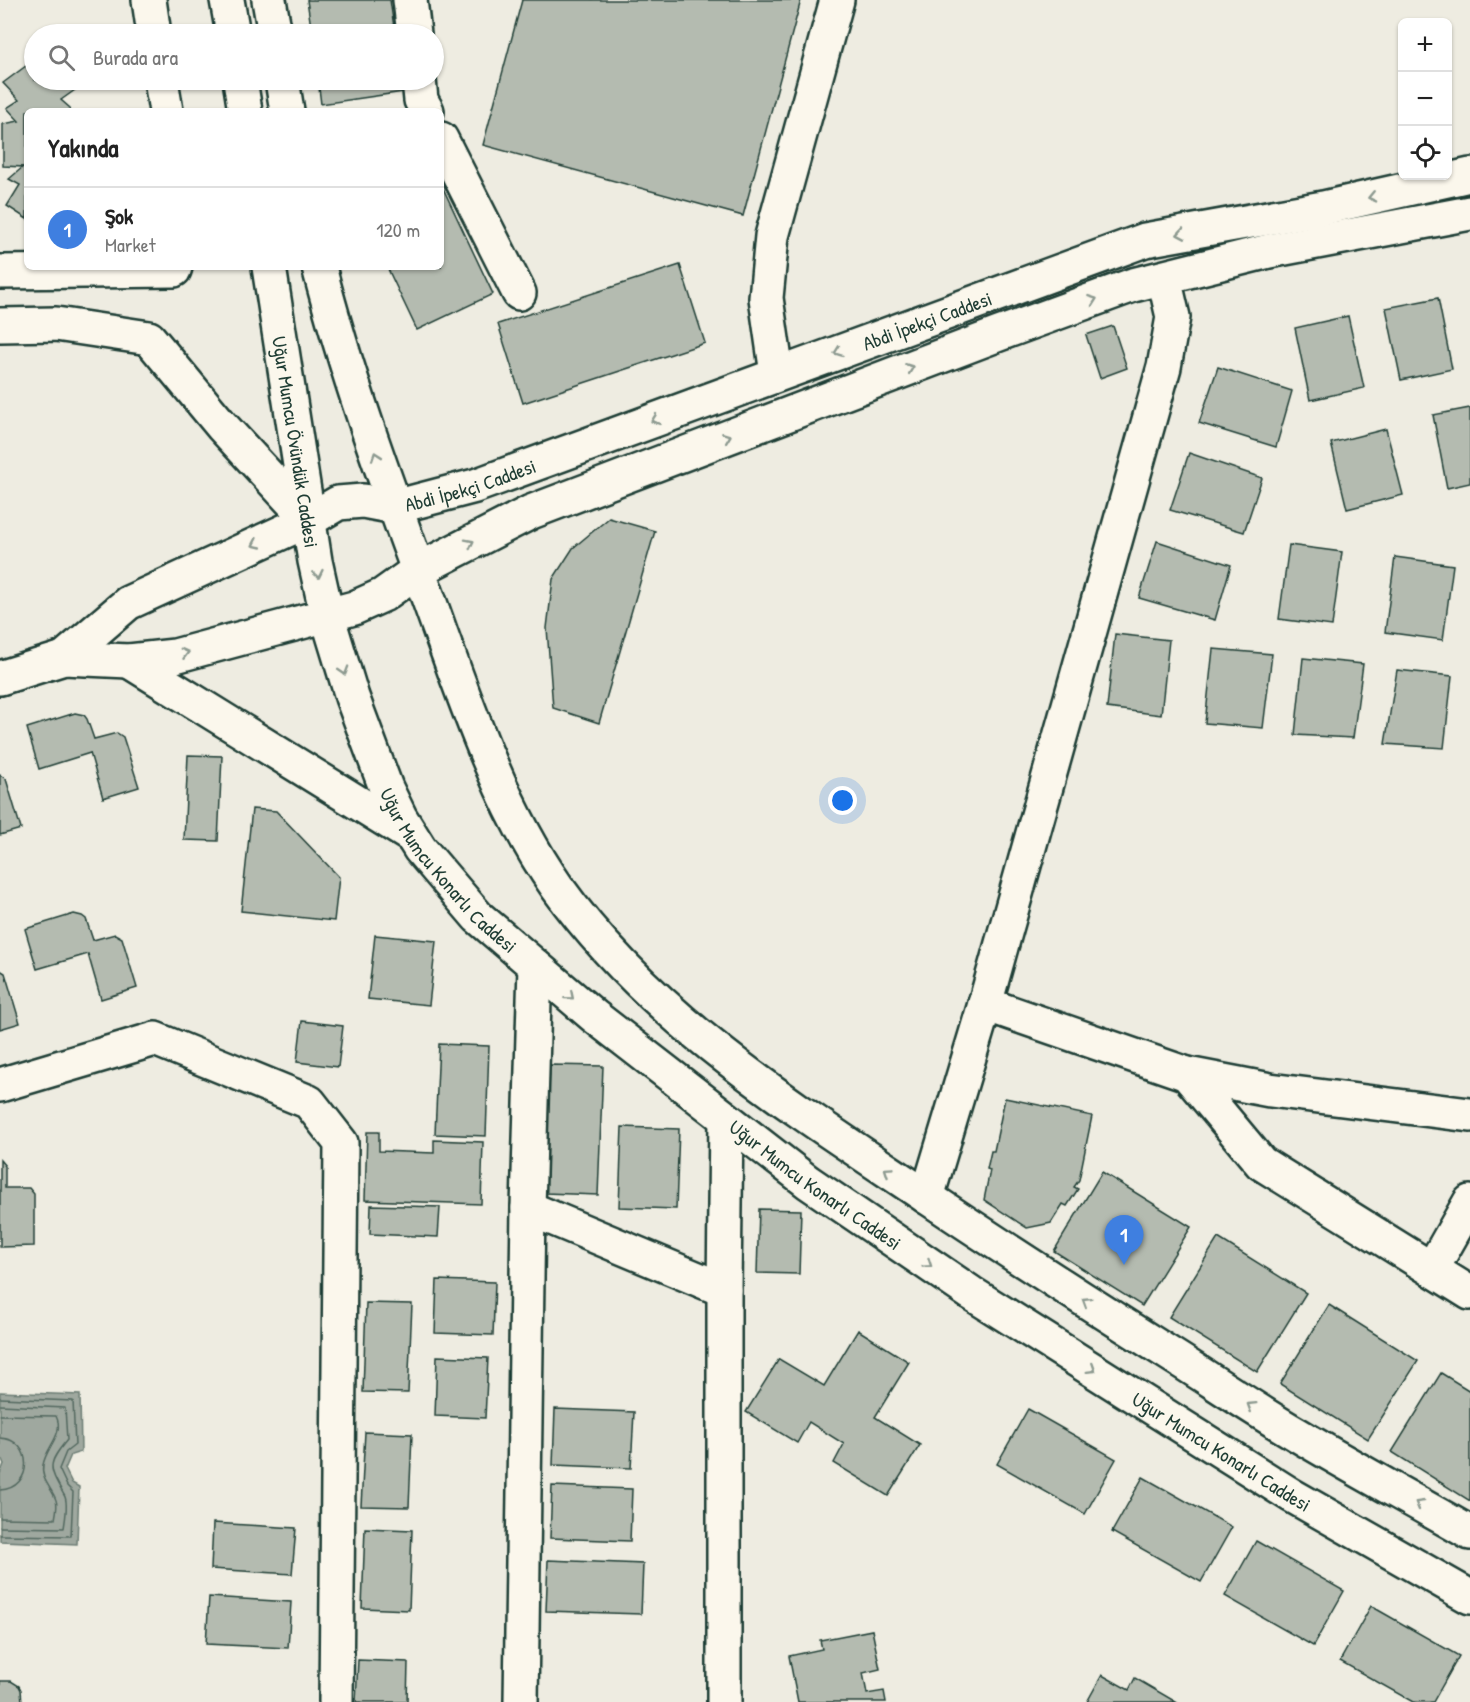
<!DOCTYPE html>
<html lang="tr">
<meta charset="utf-8">
<style>
body{margin:0;font-family:"Patrick Hand",sans-serif;background:#f6f6f6;color:#222}
.controls{position:absolute;right:18px;top:18px;display:grid;overflow:hidden;border-radius:9px;box-shadow:0 2px 4px #0004}
.controls button{width:54px;height:54px;display:grid;place-items:center;padding:0;border:0;border-bottom:2px solid #e0e0e0;background:#fff;color:#222;font:30px sans-serif}
.you{position:absolute;left:843px;top:801px;width:21px;height:21px;margin:-15px;border:4px solid #fff;border-radius:50%;background:#1a73e8;box-shadow:0 0 0 9px #1a73e833}
.badge{display:grid;place-items:center;width:39px;height:39px;border-radius:50%;background:#c8321e;color:#fff;font-size:20px;font-weight:700}
.pin{position:absolute;translate:-50% -50px;filter:drop-shadow(0 2px 3px #0008)}
.pin::after{content:'';position:absolute;top:32px;width:21px;height:18px;background:inherit;clip-path:polygon(0 0,100% 0,50% 100%)}
.list{margin:0;padding:0;list-style:none}
h2{display:flex;justify-content:space-between;align-items:center;height:78px;margin:0;padding:0 24px;font-size:26px}
h2 small{font-size:20px;font-weight:400;color:#767676}
.list li{display:grid;grid-template-columns:39px 1fr auto;gap:18px;align-items:center;box-sizing:border-box;height:84px;padding:0 24px;border-top:2px solid #e0e0e0}
.list b{display:block;font-size:22px;white-space:nowrap}
.list p{margin:0;font-size:20px;white-space:nowrap;color:#767676}
.list em{font-size:20px;font-style:normal;color:#767676}
.icon{flex:none;width:33px;height:33px;fill:none;stroke:currentColor;stroke-width:2;stroke-linecap:round;stroke-linejoin:round}
.map{position:relative;flex:none;width:1470px;height:1702px;overflow:hidden}
.search{position:absolute;background:#fff;box-shadow:0 2px 4px #0004;left:24px;top:24px;width:420px;height:66px;display:flex;align-items:center;gap:15px;box-sizing:border-box;padding:0 21px;border-radius:33px;color:#767676;font-size:22px}
.panel{position:absolute;background:#fff;box-shadow:0 2px 4px #0004;left:24px;top:108px;width:420px;height:162px;border-radius:9px}
.map>svg:first-child{display:block}
.water{fill:#9fa89f;stroke:#6c7d74;stroke-width:1.5}
.lines{fill:none;stroke-linecap:round;stroke-linejoin:round}
.shore{stroke:#52685f;stroke-width:1.5}
.building{fill:#b4bbb0;stroke:#1f3d34;stroke-width:1.5}
.minor-casing{stroke:#1f3d34;stroke-width:38}
.minor{stroke:#fbf7ec;stroke-width:33}
.oneway{stroke:#8d9a90}
.labels{text-anchor:middle;dominant-baseline:central;stroke-width:6;stroke-linejoin:round;paint-order:stroke}
.street-label{font-size:20px;fill:#1f3d34;stroke:#fbf7ec}
</style>
<div class="map">
<svg width="1470" height="1702" viewBox="0 0 1470 1702">
<rect width="100%" height="100%" fill="#eeece1"/>
<filter id="ink" filterUnits="userSpaceOnUse"><feTurbulence type="fractalNoise" baseFrequency=".0167" numOctaves="2"/><feDisplacementMap in="SourceGraphic" scale="12" xChannelSelector="R" yChannelSelector="G"/><feConvolveMatrix kernelMatrix="1 2 1 2 8 2 1 2 1" color-interpolation-filters="sRGB"/></filter>
<g filter="url(#ink)">
<polygon class="water" points="0,1392 80,1395 81,1452 71,1455 65,1469 72,1483 79,1487 77,1544 0,1541 0,1474 4,1464 0,1455"/>
<g class="lines">
<g class="shore">
<polyline points="0,1398 73,1401 75,1445 66,1452 59,1469 67,1486 73,1492 71,1536 0,1535"/>
<path d="M0 1405 65 1408 67 1440C46 1465 49 1468 64 1495 69 1502 65 1520 64 1528L0 1527"/>
<path d="M0 1415 56 1416C65 1434 46 1447 43 1465 40 1479 52 1488 56 1500 58 1505 56 1514 55 1519L0 1518"/>
<path d="M0 1438C34 1439 34 1489 0 1490"/>
</g>
</g>
<g class="building">
<polygon points="307,0 390,0 395,34 312,34"/>
<polygon points="522,0 801,0 743,216 483,145"/>
<polygon points="34,60 34,80 89,80 61,100 70,108 69,111 27,111 27,219 7,206 20,185 9,179 23,167 3,166 3,124 19,121 7,108 19,100 3,83"/>
<polygon points="318,80 401,80 403,92 321,104"/>
<polygon points="441,184 493,294 417,330 387,267 441,267"/>
<polygon points="680,265 705,343 523,403 498,324"/>
<polygon points="1438,298 1452,369 1401,380 1386,308"/>
<polygon points="1348,316 1364,388 1310,400 1295,328"/>
<polygon points="1113,326 1127,368 1100,378 1086,335"/>
<polygon points="1218,367 1292,391 1276,447 1199,423"/>
<polygon points="1470,408 1470,483 1447,488 1433,415"/>
<polygon points="1386,429 1403,495 1347,509 1331,443"/>
<polygon points="1189,453 1262,478 1244,532 1170,510"/>
<polygon points="609,518 655,531 599,723 553,708 547,628 553,579 573,548"/>
<polygon points="1157,541 1231,565 1215,620 1139,598"/>
<polygon points="1289,545 1342,552 1332,626 1279,619"/>
<polygon points="1395,557 1453,565 1443,640 1385,632"/>
<polygon points="1115,634 1169,640 1161,715 1107,708"/>
<polygon points="1213,649 1272,654 1263,728 1205,723"/>
<polygon points="1303,658 1363,664 1353,738 1295,735"/>
<polygon points="1397,670 1452,676 1444,748 1385,744"/>
<polygon points="75,713 84,715 87,719 94,739 117,733 123,737 139,787 103,798 90,753 39,769 27,728"/>
<polygon points="188,755 222,756 218,841 184,840"/>
<polygon points="0,775 6,779 21,829 0,835"/>
<polygon points="252,809 276,811 339,877 334,921 241,911"/>
<polygon points="74,914 82,916 86,919 93,940 115,934 122,938 137,988 101,999 88,954 37,969 25,929"/>
<polygon points="375,935 436,941 429,1005 368,999"/>
<polygon points="0,970 5,973 20,1023 0,1029"/>
<polygon points="302,1021 343,1026 338,1067 297,1062"/>
<polygon points="439,1044 489,1046 486,1136 435,1134"/>
<polygon points="550,1065 603,1066 598,1195 545,1193"/>
<polygon points="1005,1098 1092,1116 1079,1180 1074,1187 1078,1189 1067,1206 1063,1204 1051,1223 1027,1228 984,1200 990,1170 987,1169 991,1151 994,1151"/>
<polygon points="622,1127 679,1129 676,1209 619,1207"/>
<polygon points="367,1132 379,1132 379,1151 434,1153 434,1140 483,1142 481,1204 365,1200"/>
<polygon points="0,1160 5,1166 5,1188 29,1188 34,1194 34,1246 0,1247"/>
<polygon points="1102,1172 1191,1227 1142,1306 1054,1251"/>
<polygon points="371,1205 440,1207 438,1237 370,1234"/>
<polygon points="759,1209 801,1210 799,1274 757,1273"/>
<polygon points="1218,1238 1306,1293 1257,1372 1169,1317"/>
<polygon points="437,1280 495,1282 493,1335 435,1333"/>
<polygon points="366,1303 412,1304 408,1393 363,1392"/>
<polygon points="1329,1305 1418,1361 1368,1439 1280,1384"/>
<polygon points="858,1330 909,1362 875,1417 920,1445 888,1496 834,1463 844,1444 809,1422 797,1443 746,1412 779,1359 824,1386"/>
<polygon points="437,1356 488,1358 485,1418 435,1416"/>
<polygon points="1441,1373 1470,1391 1470,1501 1392,1452"/>
<polygon points="555,1409 634,1412 631,1468 553,1465"/>
<polygon points="1028,1409 1116,1459 1085,1514 997,1464"/>
<polygon points="365,1432 412,1434 409,1507 361,1506"/>
<polygon points="1143,1477 1232,1527 1201,1582 1112,1532"/>
<polygon points="552,1486 632,1489 630,1541 550,1538"/>
<polygon points="213,1523 296,1528 292,1574 211,1569"/>
<polygon points="365,1528 412,1530 409,1610 362,1608"/>
<polygon points="1256,1541 1344,1591 1313,1646 1225,1596"/>
<polygon points="548,1560 643,1564 641,1614 546,1611"/>
<polygon points="209,1597 291,1602 288,1648 206,1644"/>
<polygon points="1371,1606 1459,1656 1433,1702 1413,1702 1340,1661"/>
<polygon points="872,1630 880,1669 863,1673 867,1694 884,1691 886,1702 798,1702 789,1656 822,1649 820,1640"/>
<polygon points="358,1660 408,1662 407,1702 356,1702"/>
<polygon points="1102,1675 1129,1690 1135,1678 1176,1702 1087,1702"/>
<polygon points="0,1681 11,1681 19,1686 21,1690 22,1702 0,1702"/>
</g>
<g class="lines">
<defs>
<g id="minor">
<polyline points="149,0 154,34"/>
<polyline points="227,0 233,34"/>
<polyline points="269,0 275,34"/>
<polyline points="410,0 414,34"/>
<polyline points="161,80 166,111"/>
<polyline points="240,80 245,111"/>
<polyline points="282,80 287,111"/>
<polyline points="419,80 421,100 427,111"/>
<polyline points="441,139 519,293"/>
<path id="s1" d="M269 267 315 561 327 615 352 697 386 788 400 817 420 849 478 917 594 1016 808 1182 971 1293 1291 1495 1470 1597"/>
<path d="M319 267C348 381 389 490 429 600 463 694 499 805 557 887 651 1019 794 1108 927 1197 1009 1252 1092 1305 1176 1358 1217 1384 1257 1411 1298 1435 1355 1469 1413 1500 1470 1533"/>
<polyline points="0,272 174,270 175,267"/>
<polyline points="0,325 56,324 149,338 222,426 309,520"/>
<polyline points="777,374 766,298 772,236 837,0"/>
<path id="s2" d="M64 658 128 603 309 520 338 503 363 501 395 507 475 486 1145 240 1323 208 1470 175"/>
<polyline points="129,661 410,835"/>
<polyline points="0,678 64,658 129,661 175,656 354,608 383,595 418,570 531,512 999,334 1133,285 1269,251 1470,213"/>
<polyline points="985,1004 1187,1074 1270,1090 1470,1115"/>
<polyline points="1187,1074 1261,1163 1470,1293"/>
<polyline points="0,1085 155,1039 309,1102 341,1143 336,1702"/>
<polyline points="927,1197 985,1004 1164,367 1173,317 1164,278"/>
<polyline points="528,1208 535,966"/>
<polyline points="1432,1269 1470,1202"/>
<polyline points="521,1702 528,1208 724,1290"/>
<polyline points="724,1702 724,1290 726,1119"/>
</g>
</defs>
<use href="#minor" class="minor-casing"/>
<use href="#minor" class="minor"/>
</g>
<defs><path id="oneway-chevron" d="M-2-3.5L2.5 0L-2 3.5" fill="none" stroke-width="1.6" stroke-linecap="round" stroke-linejoin="round" transform="scale(1.5)"/></defs>
<g class="oneway">
<use href="#oneway-chevron" transform="translate(1372 197) rotate(167)"/>
<use href="#oneway-chevron" transform="translate(1181 234) rotate(170)"/>
<use href="#oneway-chevron" transform="translate(1093 300) rotate(-20)"/>
<use href="#oneway-chevron" transform="translate(838 352) rotate(160)"/>
<use href="#oneway-chevron" transform="translate(910 368) rotate(-21)"/>
<use href="#oneway-chevron" transform="translate(655 420) rotate(160)"/>
<use href="#oneway-chevron" transform="translate(727 437) rotate(-21)"/>
<use href="#oneway-chevron" transform="translate(376 456) rotate(-109)"/>
<use href="#oneway-chevron" transform="translate(470 543) rotate(-27)"/>
<use href="#oneway-chevron" transform="translate(256 544) rotate(155)"/>
<use href="#oneway-chevron" transform="translate(318 574) rotate(78)"/>
<use href="#oneway-chevron" transform="translate(185 653) rotate(-15)"/>
<use href="#oneway-chevron" transform="translate(344 671) rotate(73)"/>
<use href="#oneway-chevron" transform="translate(570 996) rotate(40)"/>
<use href="#oneway-chevron" transform="translate(888 1171) rotate(-146)"/>
<use href="#oneway-chevron" transform="translate(928 1264) rotate(34)"/>
<use href="#oneway-chevron" transform="translate(1086 1301) rotate(-148)"/>
<use href="#oneway-chevron" transform="translate(1092 1369) rotate(32)"/>
<use href="#oneway-chevron" transform="translate(1251 1406) rotate(-148)"/>
<use href="#oneway-chevron" transform="translate(1419 1504) rotate(-150)"/>
</g>
</g>
<g class="labels">
<g class="street-label">
<text stroke="none"><textPath href="#s2" startOffset="939">Abdi İpekçi Caddesi</textPath></text>
<text stroke="none"><textPath href="#s1" startOffset="177">Uğur Mumcu Övündük Caddesi</textPath></text>
<text stroke="none"><textPath href="#s2" startOffset="453">Abdi İpekçi Caddesi</textPath></text>
<text stroke="none"><textPath href="#s1" startOffset="640">Uğur Mumcu Konarlı Caddesi</textPath></text>
<text stroke="none"><textPath href="#s1" startOffset="1126">Uğur Mumcu Konarlı Caddesi</textPath></text>
<text stroke="none"><textPath href="#s1" startOffset="1612">Uğur Mumcu Konarlı Caddesi</textPath></text>
</g>
</g>
</svg>
<div class="controls">
<button>+</button>
<button>−</button>
<button><svg class="icon" aria-label="locate" viewBox="0 0 24 24"><circle cx="12" cy="12" r="6"/><path d="M12 2v4M12 18v4M2 12h4M18 12h4"/></svg></button>
</div>
<div class="you"></div>
<div class="pin badge" style="left:1124px;top:1265px;background:#3f7fe0">1</div>
<div class="search"><svg class="icon" aria-label="search" viewBox="0 0 24 24"><circle cx="10" cy="10" r="6"/><path d="M15 15l6 6"/></svg>Burada ara</div>
<section class="panel">
<h2>Yakında<small></small></h2>
<ul class="list">
<li><span class="badge" style="background:#3f7fe0">1</span><div><b>Şok</b><p>Market</p></div><em>120 m</em></li>
</ul>
</section>
</div>
